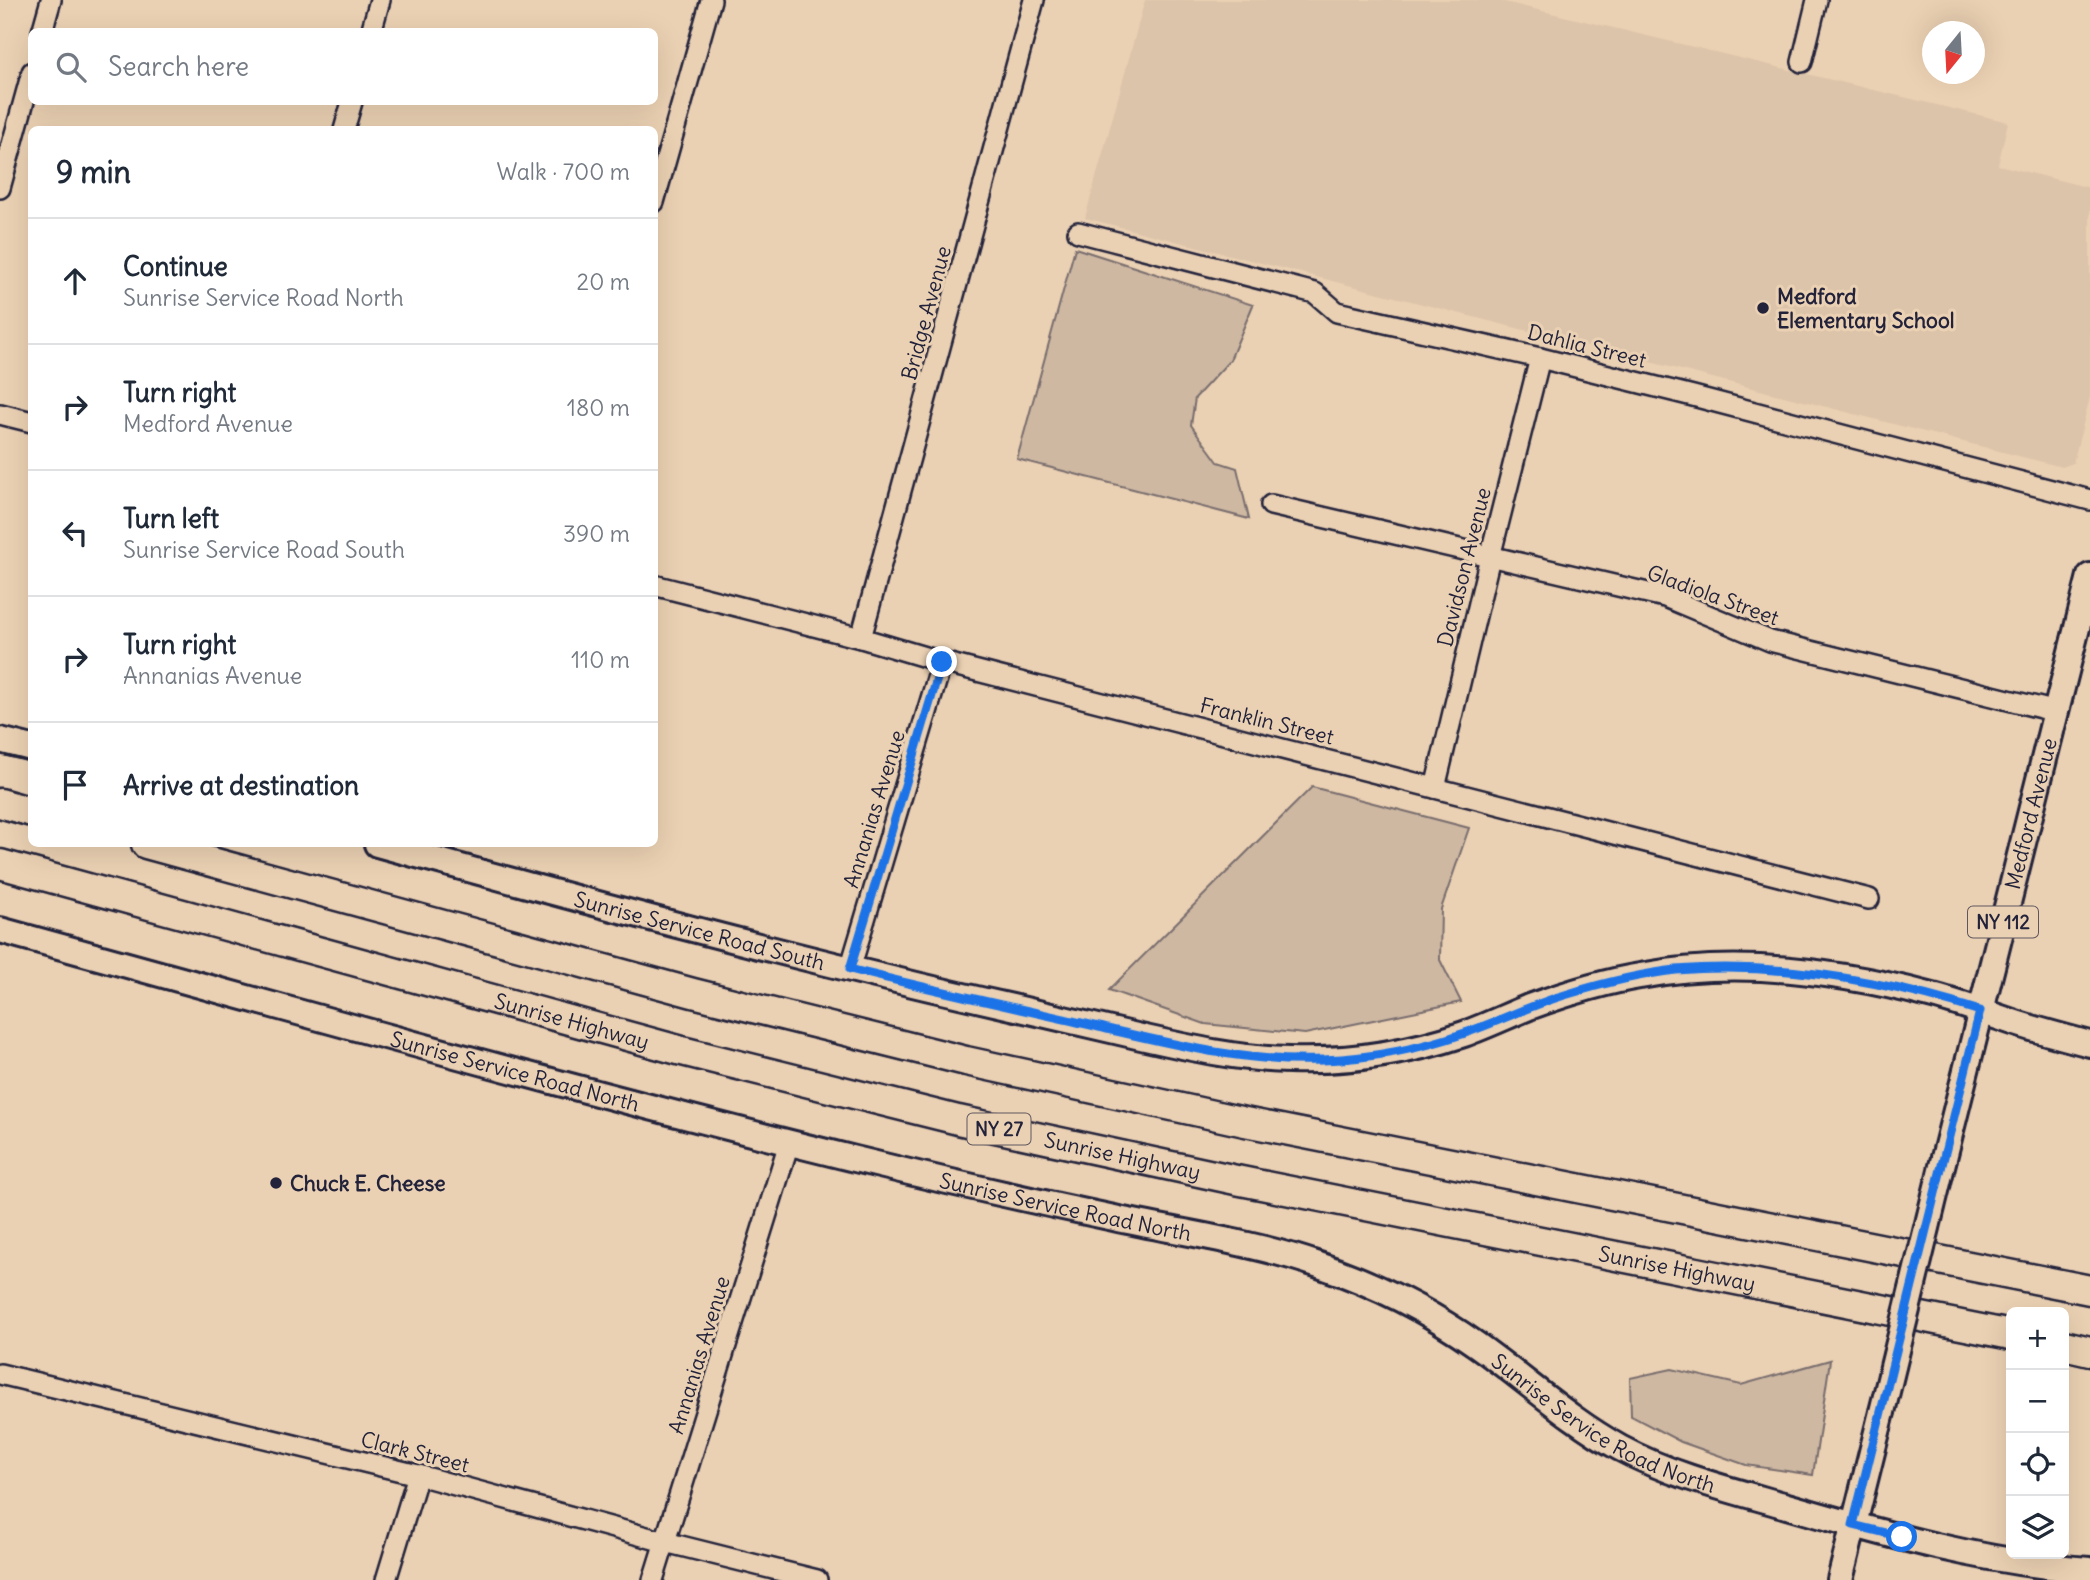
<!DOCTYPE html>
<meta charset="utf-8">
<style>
body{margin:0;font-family:Delius,sans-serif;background:#f6f6f7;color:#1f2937}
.controls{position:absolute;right:21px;bottom:21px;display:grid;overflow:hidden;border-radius:10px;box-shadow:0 7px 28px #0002}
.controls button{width:63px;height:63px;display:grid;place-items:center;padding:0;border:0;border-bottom:2px solid #e0e1e3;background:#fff;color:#1f2937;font:35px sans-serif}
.compass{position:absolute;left:1922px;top:21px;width:63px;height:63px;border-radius:50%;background:#fff;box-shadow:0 7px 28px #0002;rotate:198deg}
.stop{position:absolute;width:21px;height:21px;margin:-16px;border:5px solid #1a73e8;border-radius:50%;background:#fff}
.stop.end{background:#1a73e8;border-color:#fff;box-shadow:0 2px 7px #0008}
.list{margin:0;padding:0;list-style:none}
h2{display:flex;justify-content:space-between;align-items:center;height:91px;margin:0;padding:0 28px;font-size:30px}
h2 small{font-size:23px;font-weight:400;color:#747a83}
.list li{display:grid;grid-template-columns:46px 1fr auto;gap:21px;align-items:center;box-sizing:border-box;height:126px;padding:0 28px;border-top:2px solid #e0e1e3}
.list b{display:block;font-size:26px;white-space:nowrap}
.list p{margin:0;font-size:23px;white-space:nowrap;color:#747a83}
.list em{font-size:23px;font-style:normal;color:#747a83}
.icon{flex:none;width:38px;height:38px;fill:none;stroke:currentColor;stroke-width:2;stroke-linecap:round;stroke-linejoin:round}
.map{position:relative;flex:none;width:2090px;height:1580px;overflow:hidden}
.search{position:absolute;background:#fff;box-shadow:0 7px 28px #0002;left:28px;top:28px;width:630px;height:77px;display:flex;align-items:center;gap:18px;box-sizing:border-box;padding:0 24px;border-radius:10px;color:#747a83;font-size:26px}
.panel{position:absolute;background:#fff;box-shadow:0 7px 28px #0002;left:28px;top:126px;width:630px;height:721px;border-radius:10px}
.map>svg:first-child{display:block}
.built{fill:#dcc4aa}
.green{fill:#ceb8a2;stroke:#786d6e;stroke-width:2}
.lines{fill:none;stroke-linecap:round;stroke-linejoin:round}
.minor-casing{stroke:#22223b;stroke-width:24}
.major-casing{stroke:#22223b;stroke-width:30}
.highway-casing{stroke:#22223b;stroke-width:33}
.minor{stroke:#ebd1b3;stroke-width:19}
.major{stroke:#ebd1b3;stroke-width:24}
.highway{stroke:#ebd1b3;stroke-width:28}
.major-bridge-casing{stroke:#22223b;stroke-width:30;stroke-linecap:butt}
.major-bridge{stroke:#ebd1b3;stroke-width:24}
.route{stroke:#1a73e8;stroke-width:9}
.poi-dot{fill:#22223b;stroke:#ebd1b3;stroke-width:2.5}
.labels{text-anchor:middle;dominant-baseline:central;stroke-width:6;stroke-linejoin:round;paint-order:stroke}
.shield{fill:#ebd1b3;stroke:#5e565f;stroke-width:2}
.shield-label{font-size:19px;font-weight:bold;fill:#22223b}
.poi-label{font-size:21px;font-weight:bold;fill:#22223b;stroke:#ebd1b3;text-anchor:start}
.street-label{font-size:21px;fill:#22223b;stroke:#ebd1b3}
</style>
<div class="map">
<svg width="2090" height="1580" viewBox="0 0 2090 1580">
<rect width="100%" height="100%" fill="#ebd1b3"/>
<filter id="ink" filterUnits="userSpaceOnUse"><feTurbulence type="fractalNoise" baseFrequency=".0143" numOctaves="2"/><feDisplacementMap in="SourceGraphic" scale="14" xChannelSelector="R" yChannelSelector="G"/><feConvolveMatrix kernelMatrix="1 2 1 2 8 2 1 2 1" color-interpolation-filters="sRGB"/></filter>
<g filter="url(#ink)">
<polygon class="built" points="1145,0 1496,0 2008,122 1998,165 2090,188 2090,397 2073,463 2062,467 1085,218"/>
<g class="green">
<polygon points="1075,248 1253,305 1230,360 1195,398 1191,425 1218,462 1237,468 1249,519 1017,459"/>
<polygon points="1312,787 1469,828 1441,909 1440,960 1461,1002 1305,1034 1205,1024 1109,990"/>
<polygon points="1830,1360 1813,1475 1746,1465 1681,1442 1631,1416 1630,1378 1672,1369 1741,1385"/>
</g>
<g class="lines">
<defs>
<g id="minor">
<polyline points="42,32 51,0"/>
<polyline points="371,32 380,0"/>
<polyline points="1802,62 1817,0"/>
<polyline points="344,130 352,102"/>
<polyline points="0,188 32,72"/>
<polyline points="654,202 711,0"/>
<polyline points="1078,232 1315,293 1337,312 1540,358 1693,396 2090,500"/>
<polyline points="0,414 32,422"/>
<polyline points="1271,505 1665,597 1770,641 2057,712"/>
<polyline points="654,585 861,638 942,662 1869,899"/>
<polyline points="861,638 1034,0"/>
<polyline points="1435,788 1490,557 1540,358"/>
<polyline points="850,969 942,662"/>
<polyline points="0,1374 418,1475 665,1542 817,1580"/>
<polyline points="386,1580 418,1475"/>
<polyline points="653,1580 789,1143"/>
</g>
<g id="major">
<polyline points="0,740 32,748"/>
<path id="s1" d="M377 844C588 902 798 959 1012 1007 1055 1017 1098 1027 1141 1037 1190 1048 1239 1059 1289 1060 1348 1062 1408 1053 1464 1034 1486 1026 1507 1016 1529 1007 1565 994 1602 982 1640 976 1735 958 1837 971 1929 995 1961 1003 1991 1015 2022 1025 2044 1032 2067 1038 2090 1044"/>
<path id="s2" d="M0 930C285 1008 569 1089 855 1159 941 1180 1028 1200 1114 1218 1183 1233 1253 1242 1319 1265 1375 1284 1429 1311 1477 1345 1525 1379 1568 1419 1620 1448 1672 1476 1731 1490 1787 1506 1884 1534 1990 1564 2090 1570"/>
<path id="s3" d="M1944 1158 2090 576"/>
<polyline points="1840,1580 1882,1412"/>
</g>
<g id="highway">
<polyline points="0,803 32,812"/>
<polyline points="146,844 693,993 966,1061 1245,1122 2090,1290"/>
<path id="s4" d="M0 864 682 1051 958 1120 1236 1180 2011 1335"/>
<polyline points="2064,1345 2090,1351"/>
</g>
</defs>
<use href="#minor" class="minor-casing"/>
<use href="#major" class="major-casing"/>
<use href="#highway" class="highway-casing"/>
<use href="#minor" class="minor"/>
<use href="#major" class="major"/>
<use href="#highway" class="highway"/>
<defs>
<polyline id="major-bridge" points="1882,1412 1944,1158"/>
</defs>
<use href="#major-bridge" class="major-bridge-casing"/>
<use href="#major-bridge" class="major-bridge"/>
</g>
</g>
<g class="lines" filter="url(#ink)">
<path class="route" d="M942 662 850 969C932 990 1016 1008 1099 1027 1173 1044 1246 1063 1323 1060 1371 1058 1420 1049 1465 1033 1500 1021 1533 1004 1568 994 1604 983 1640 974 1676 970 1779 962 1882 980 1980 1011L1853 1525 1902 1537"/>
</g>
<g class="poi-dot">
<circle cx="1763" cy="308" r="7"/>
<circle cx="276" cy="1183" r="7"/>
</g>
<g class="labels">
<g class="shield">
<rect x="1968" y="906.5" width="70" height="31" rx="5"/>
<rect x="967.5" y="1113.5" width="63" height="31" rx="5"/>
</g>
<g class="shield-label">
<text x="2003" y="922">NY 112</text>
<text x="999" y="1129">NY 27</text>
</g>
<g class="poi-label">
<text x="1777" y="296">Medford<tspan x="1777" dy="24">Elementary School</tspan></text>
<text x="290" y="1183">Chuck E. Cheese</text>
</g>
<g class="street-label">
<text transform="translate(926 313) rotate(-75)">Bridge Avenue</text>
<text transform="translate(1587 346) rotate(14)">Dahlia Street</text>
<text transform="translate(1464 567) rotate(-76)">Davidson Avenue</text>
<text transform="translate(1713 595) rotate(20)">Gladiola Street</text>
<text transform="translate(1267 721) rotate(14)">Franklin Street</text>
<text transform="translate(874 809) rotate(-73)">Annanias Avenue</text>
<text stroke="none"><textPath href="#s3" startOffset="355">Medford Avenue</textPath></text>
<text stroke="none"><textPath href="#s1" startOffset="334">Sunrise Service Road South</textPath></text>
<text stroke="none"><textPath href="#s4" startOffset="593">Sunrise Highway</textPath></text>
<text stroke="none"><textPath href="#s2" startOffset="534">Sunrise Service Road North</textPath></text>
<text stroke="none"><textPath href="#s4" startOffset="1160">Sunrise Highway</textPath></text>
<text stroke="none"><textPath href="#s2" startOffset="1101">Sunrise Service Road North</textPath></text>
<text stroke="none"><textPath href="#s4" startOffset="1726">Sunrise Highway</textPath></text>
<text transform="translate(699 1355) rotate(-73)">Annanias Avenue</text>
<text stroke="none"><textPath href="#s2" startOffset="1689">Sunrise Service Road North</textPath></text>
<text transform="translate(415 1452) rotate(14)">Clark Street</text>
</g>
</g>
</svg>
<div class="controls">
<button>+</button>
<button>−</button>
<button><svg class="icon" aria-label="locate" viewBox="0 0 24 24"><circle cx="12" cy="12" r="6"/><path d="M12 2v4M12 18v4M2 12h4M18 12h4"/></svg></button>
<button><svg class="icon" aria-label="layers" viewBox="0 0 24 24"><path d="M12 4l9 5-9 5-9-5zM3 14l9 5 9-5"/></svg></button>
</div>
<svg class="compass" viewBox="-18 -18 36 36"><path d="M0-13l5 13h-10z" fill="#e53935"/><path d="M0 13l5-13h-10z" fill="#747a83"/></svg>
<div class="stop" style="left:1902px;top:1537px"></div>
<div class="stop end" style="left:942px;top:662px"></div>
<div class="search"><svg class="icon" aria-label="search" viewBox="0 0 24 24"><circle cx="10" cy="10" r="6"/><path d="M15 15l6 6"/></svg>Search here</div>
<section class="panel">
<h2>9 min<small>Walk · 700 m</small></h2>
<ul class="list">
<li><svg class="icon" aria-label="ahead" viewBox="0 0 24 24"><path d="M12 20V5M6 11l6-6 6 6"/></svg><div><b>Continue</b><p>Sunrise Service Road North</p></div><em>20 m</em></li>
<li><svg class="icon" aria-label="right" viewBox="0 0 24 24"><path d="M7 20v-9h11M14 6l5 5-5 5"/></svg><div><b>Turn right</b><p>Medford Avenue</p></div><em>180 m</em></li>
<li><svg class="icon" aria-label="left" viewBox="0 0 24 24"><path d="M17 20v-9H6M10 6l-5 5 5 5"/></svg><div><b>Turn left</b><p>Sunrise Service Road South</p></div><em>390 m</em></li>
<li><svg class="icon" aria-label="right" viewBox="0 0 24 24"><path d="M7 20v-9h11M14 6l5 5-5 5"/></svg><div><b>Turn right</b><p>Annanias Avenue</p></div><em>110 m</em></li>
<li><svg class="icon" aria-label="arrive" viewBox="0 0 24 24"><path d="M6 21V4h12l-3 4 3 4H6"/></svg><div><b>Arrive at destination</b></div></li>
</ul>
</section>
</div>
